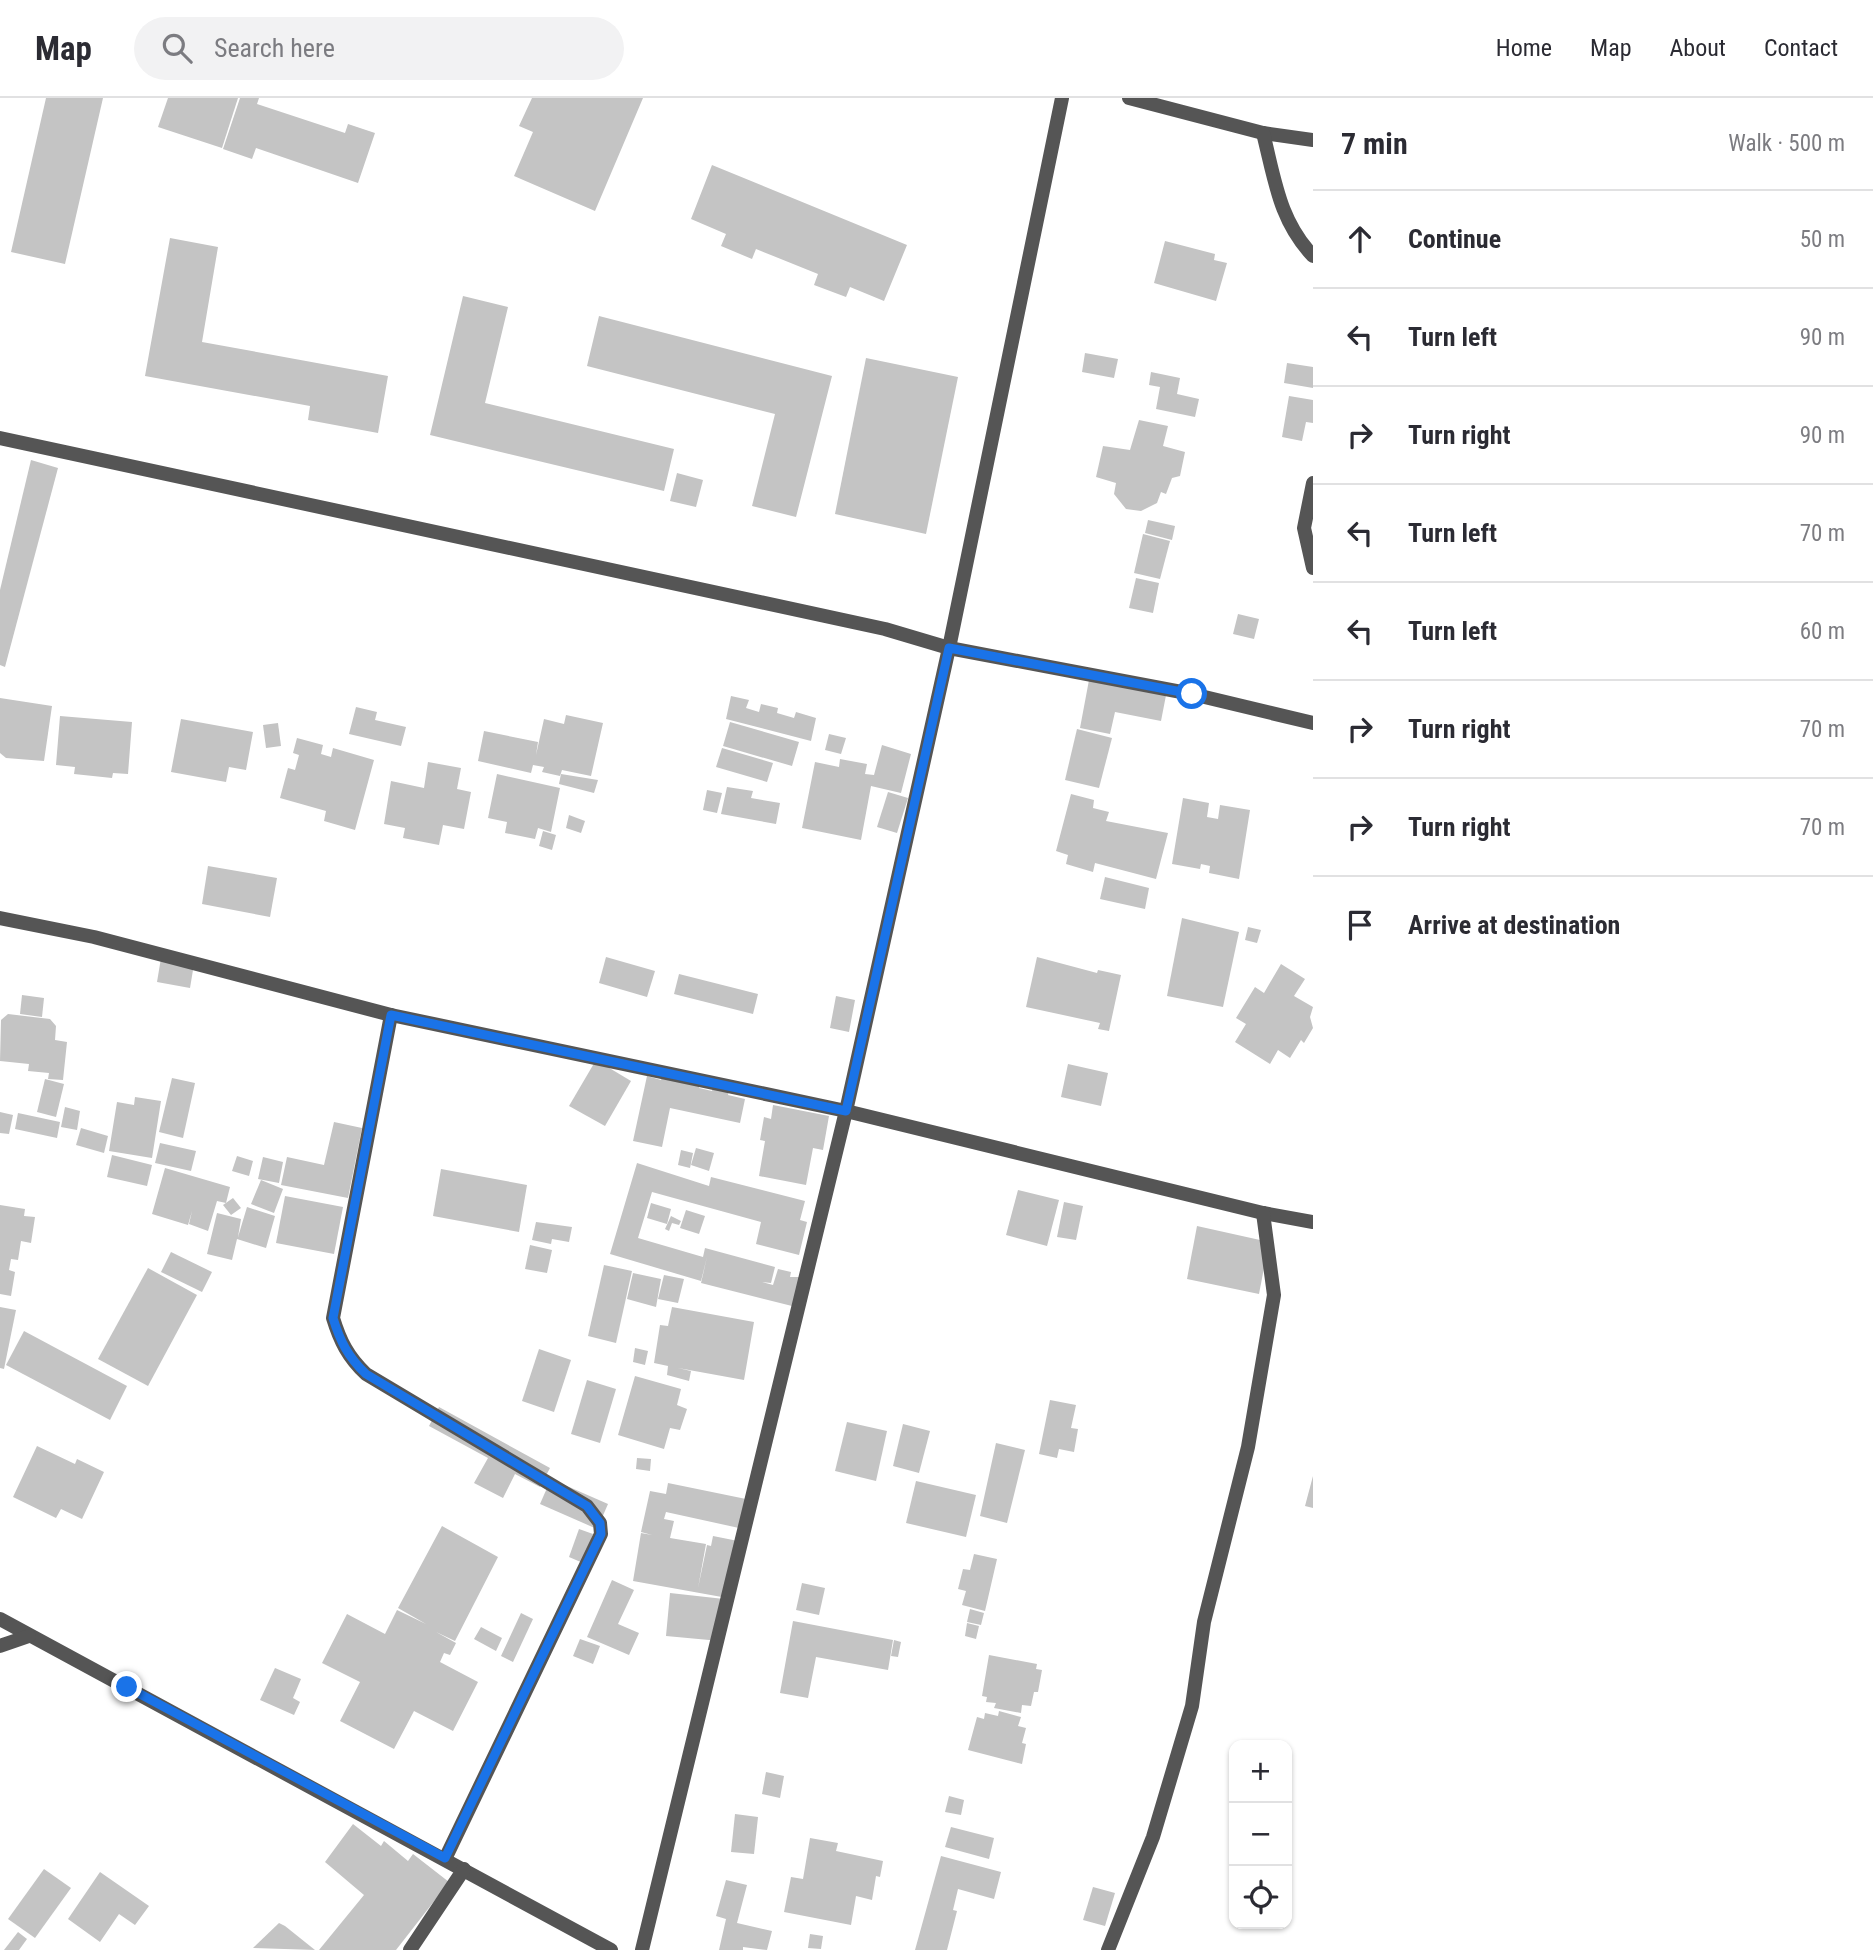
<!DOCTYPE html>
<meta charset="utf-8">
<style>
body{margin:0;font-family:"Roboto Condensed",sans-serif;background:#f2f2f3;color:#2b2b33}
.controls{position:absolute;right:21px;bottom:21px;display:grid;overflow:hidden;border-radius:14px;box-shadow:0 2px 5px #0004}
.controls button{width:63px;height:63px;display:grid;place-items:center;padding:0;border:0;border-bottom:2px solid #e1e1e2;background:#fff;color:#2b2b33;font:35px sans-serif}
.stop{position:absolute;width:21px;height:21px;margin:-16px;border:5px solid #1a73e8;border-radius:50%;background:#fff}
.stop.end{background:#1a73e8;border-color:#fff;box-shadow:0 2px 7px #0008}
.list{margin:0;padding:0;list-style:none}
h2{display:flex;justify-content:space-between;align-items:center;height:91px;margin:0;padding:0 28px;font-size:30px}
h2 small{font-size:23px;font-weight:400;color:#7c7c81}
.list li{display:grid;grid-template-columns:46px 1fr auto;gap:21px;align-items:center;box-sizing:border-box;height:98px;padding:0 28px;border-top:2px solid #e1e1e2}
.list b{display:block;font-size:26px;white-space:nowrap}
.list em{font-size:23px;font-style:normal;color:#7c7c81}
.icon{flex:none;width:38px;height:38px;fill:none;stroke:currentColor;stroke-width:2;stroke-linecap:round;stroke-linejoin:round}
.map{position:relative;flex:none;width:1313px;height:1852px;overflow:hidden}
header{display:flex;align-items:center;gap:42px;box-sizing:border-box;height:98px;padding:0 35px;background:#fff;border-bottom:2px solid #e1e1e2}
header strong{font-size:33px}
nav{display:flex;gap:38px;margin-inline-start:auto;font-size:24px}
.search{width:490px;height:63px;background:#f2f2f3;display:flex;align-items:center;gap:18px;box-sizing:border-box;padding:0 24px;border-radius:38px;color:#7c7c81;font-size:26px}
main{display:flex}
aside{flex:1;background:#fff}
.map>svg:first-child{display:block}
.building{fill:#c4c4c4}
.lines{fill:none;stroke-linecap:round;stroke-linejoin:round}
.street{stroke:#555;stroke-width:14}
.route{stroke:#1a73e8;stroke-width:9}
</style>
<header>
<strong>Map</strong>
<div class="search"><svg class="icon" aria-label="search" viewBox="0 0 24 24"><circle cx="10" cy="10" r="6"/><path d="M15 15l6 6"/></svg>Search here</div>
<nav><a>Home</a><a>Map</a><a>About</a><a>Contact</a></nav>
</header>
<main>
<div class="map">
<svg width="1313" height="1852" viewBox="0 0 1313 1852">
<rect width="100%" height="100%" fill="#fff"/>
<g class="building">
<polygon points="46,0 103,0 65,166 11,154"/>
<polygon points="168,0 238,0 222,50 158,29"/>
<polygon points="240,0 259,0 257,6 345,35 348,26 375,35 358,85 256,50 252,61 223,51"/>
<polygon points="532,0 643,0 595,113 514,78 533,34 519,28"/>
<polygon points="712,67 907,147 884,203 850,189 846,199 814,187 818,176 756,151 752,161 721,148 726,136 691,121"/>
<polygon points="170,140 218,149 202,244 388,278 378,335 308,322 310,308 145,278"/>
<polygon points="1165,143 1215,156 1214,162 1227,165 1216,203 1154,185"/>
<polygon points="463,198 508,209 485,305 674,351 664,393 430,337"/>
<polygon points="599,218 832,278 796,419 752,408 775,316 587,268"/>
<polygon points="1085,255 1118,261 1114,280 1082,274"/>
<polygon points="866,260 958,279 926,436 835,416"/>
<polygon points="1287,265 1313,269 1313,290 1284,285"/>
<polygon points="1151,274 1180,280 1177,296 1199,301 1195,319 1156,311 1160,289 1149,287"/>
<polygon points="1289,298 1313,302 1313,325 1306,324 1302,343 1282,339"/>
<polygon points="1139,322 1168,328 1163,348 1185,354 1180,378 1172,380 1166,396 1161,394 1157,405 1141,413 1126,411 1114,396 1116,385 1096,379 1103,348 1130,352"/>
<polygon points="31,362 58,370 5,569 0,567 0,492"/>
<polygon points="677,375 703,382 696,409 670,403"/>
<polygon points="1148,422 1175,428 1172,442 1145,435"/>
<polygon points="1143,436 1170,443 1160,481 1134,475"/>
<polygon points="1136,480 1159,485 1153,515 1129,510"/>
<polygon points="1238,516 1259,521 1254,541 1233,536"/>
<polygon points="1089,582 1168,587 1161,623 1115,614 1110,636 1080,630"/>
<polygon points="731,598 749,602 746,610 759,614 761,606 778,610 777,615 794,620 796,614 816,620 811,643 726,621"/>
<polygon points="0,600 52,608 44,663 6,660 0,655"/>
<polygon points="356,609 377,614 375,622 406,629 401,648 349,636"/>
<polygon points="566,617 603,625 591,678 562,672 560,678 542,674 544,669 533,667 531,675 478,663 484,633 538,644 536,657 544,621 564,626"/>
<polygon points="60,618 132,624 128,676 113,675 112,680 74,676 75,669 56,667"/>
<polygon points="181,621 253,634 246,672 229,669 226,684 171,674"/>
<polygon points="730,624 799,644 792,668 723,648"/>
<polygon points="278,625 281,648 266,650 263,627"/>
<polygon points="1077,631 1112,640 1099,690 1065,682"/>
<polygon points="829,636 846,640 841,656 825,652"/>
<polygon points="297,640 323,647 321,656 331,659 333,650 374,662 355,732 324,723 326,713 280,700 288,670 295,672 299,657 293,655"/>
<polygon points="882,647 911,656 901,695 871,688 861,742 802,730 815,664 839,669 840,661 867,666 865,676 874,677"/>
<polygon points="722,650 773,665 767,684 716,669"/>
<polygon points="428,664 461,670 457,691 471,694 464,731 443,727 439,747 403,740 405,730 384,726 391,683 424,690"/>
<polygon points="497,676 560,690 551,734 538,730 535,741 505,735 507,724 488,720"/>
<polygon points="561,676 598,682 594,695 559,686"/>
<polygon points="727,689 753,693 751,700 780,705 776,726 721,716"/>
<polygon points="707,692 722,695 717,715 703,712"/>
<polygon points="888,694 908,700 897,735 877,729"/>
<polygon points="1071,696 1094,702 1093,710 1109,714 1106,723 1168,735 1156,781 1095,765 1093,774 1066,766 1068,757 1056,753"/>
<polygon points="1183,700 1209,705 1207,719 1218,721 1220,707 1250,712 1239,781 1209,775 1210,768 1201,766 1200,771 1172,766"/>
<polygon points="569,717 585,723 581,735 566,730"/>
<polygon points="543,733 556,737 552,752 539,748"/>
<polygon points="208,768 277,780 270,819 202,806"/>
<polygon points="1105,779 1149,790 1145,811 1100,801"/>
<polygon points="1182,820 1239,834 1223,909 1167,898"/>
<polygon points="1248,829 1261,832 1257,845 1245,842"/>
<polygon points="162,854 195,860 190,890 157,884"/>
<polygon points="606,859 655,873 647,899 599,885"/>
<polygon points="1037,859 1097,875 1098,872 1121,877 1109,933 1098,931 1100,925 1026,909"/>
<polygon points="1281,866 1305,881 1294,898 1313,909 1310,919 1313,930 1304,945 1301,942 1290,960 1278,952 1270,966 1235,944 1246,926 1236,920 1255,889 1264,895"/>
<polygon points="679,876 758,896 753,916 674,896"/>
<polygon points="22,897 44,900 42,919 20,916"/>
<polygon points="836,898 855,902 849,934 830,930"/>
<polygon points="8,916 50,921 56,928 55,942 67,944 63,982 48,981 49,975 28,973 29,966 0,963 1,922"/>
<polygon points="596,962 631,983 605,1028 569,1008"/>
<polygon points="1068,966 1108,975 1101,1008 1061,999"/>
<polygon points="664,971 701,978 699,990 712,993 714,985 730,988 728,997 745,1001 740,1025 670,1010 662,1049 633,1043 647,978 661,982"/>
<polygon points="172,980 195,985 183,1040 159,1034"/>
<polygon points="45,981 64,986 56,1019 37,1014"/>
<polygon points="135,999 161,1003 152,1060 109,1053 117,1004 134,1007"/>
<polygon points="773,1007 829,1018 823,1052 813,1050 806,1087 759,1078 765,1043 760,1042 764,1019 771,1021"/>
<polygon points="65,1009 80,1013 77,1032 61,1029"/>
<polygon points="0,1014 13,1017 9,1036 0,1035"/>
<polygon points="18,1015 60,1024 57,1040 15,1031"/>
<polygon points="334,1024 362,1030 348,1100 281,1087 287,1059 324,1067"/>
<polygon points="81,1030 108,1038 104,1055 76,1047"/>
<polygon points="160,1045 196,1053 191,1073 155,1065"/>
<polygon points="696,1050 714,1055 709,1073 691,1067"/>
<polygon points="681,1052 693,1055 690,1070 678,1067"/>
<polygon points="112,1057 152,1067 147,1088 107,1079"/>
<polygon points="237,1058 253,1063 249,1078 232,1073"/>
<polygon points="263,1059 283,1064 279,1085 258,1081"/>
<polygon points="637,1065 709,1088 711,1079 805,1103 800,1122 807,1124 799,1157 756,1146 761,1124 652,1094 638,1140 703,1159 705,1150 775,1169 771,1185 762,1184 773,1187 778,1171 791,1174 790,1179 804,1179 796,1209 701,1185 707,1159 701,1183 610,1156"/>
<polygon points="165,1070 230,1089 226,1105 217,1103 208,1133 189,1126 192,1113 188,1127 152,1116"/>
<polygon points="441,1071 527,1087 519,1134 433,1118"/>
<polygon points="261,1082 283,1091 274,1115 251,1106"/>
<polygon points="1018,1092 1059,1102 1047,1148 1006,1137"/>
<polygon points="285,1098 343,1109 334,1156 276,1145"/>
<polygon points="233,1100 241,1110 231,1117 223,1107"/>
<polygon points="1064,1104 1083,1108 1076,1142 1057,1139"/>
<polygon points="651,1105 671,1111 667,1126 647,1120"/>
<polygon points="0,1107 25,1111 24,1118 35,1119 31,1145 21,1143 18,1162 11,1161 9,1172 15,1174 11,1198 0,1196"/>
<polygon points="247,1109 275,1118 266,1150 237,1141 232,1162 207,1156 217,1115 241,1121 238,1139"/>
<polygon points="686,1112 705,1118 699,1136 680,1130"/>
<polygon points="671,1118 681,1123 679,1127 672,1125 669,1133 665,1131"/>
<polygon points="536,1124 572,1129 569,1144 552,1141 551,1146 532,1142"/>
<polygon points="1197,1128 1269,1144 1259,1196 1187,1181"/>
<polygon points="530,1147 552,1152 547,1175 525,1171"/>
<polygon points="171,1154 212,1174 202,1194 161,1174"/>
<polygon points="604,1167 632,1173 616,1245 588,1238"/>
<polygon points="148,1170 197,1197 148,1288 98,1261"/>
<polygon points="633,1175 661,1181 656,1209 627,1201"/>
<polygon points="664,1177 684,1181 678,1205 658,1201"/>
<polygon points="0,1209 16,1212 4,1271 0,1270"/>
<polygon points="672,1209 754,1224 744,1282 678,1270 691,1273 689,1283 667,1277 668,1268 654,1265 660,1227 668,1228"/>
<polygon points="24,1233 127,1288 110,1322 6,1267"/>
<polygon points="635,1250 648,1253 645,1267 633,1264"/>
<polygon points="539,1251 571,1262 554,1314 522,1303"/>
<polygon points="635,1278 681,1291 677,1307 687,1311 680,1332 670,1330 664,1351 618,1337"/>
<polygon points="587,1282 616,1291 600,1345 571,1336"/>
<polygon points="1050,1302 1076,1307 1071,1330 1078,1331 1074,1354 1059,1351 1057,1360 1039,1356"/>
<polygon points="439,1309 550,1370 540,1389 515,1376 503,1400 474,1385 488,1360 429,1328"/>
<polygon points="847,1324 887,1333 876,1383 835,1373"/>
<polygon points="903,1326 930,1333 919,1375 893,1368"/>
<polygon points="996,1345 1025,1352 1007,1425 980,1418"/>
<polygon points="37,1348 75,1366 77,1361 104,1374 82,1421 61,1411 56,1420 13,1399"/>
<polygon points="637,1360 651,1361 650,1373 636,1371"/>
<polygon points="1313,1378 1313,1410 1305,1408"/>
<polygon points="551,1381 608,1406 597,1431 540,1406"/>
<polygon points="916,1383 976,1397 966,1439 906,1425"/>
<polygon points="668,1385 746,1401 739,1430 666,1414 664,1421 674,1423 670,1440 706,1446 698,1490 707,1447 711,1448 713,1438 743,1444 733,1501 633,1483 641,1435 652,1437 641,1434 650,1393 666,1396"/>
<polygon points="442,1428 498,1459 455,1543 436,1534 456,1545 450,1557 444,1555 440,1564 478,1584 453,1633 414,1613 394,1651 340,1623 360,1584 322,1565 347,1516 385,1536 397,1512 426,1526 398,1510"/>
<polygon points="579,1431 593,1436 583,1465 569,1459"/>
<polygon points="974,1456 997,1461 985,1513 962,1507 966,1493 958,1491 963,1471 970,1472"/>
<polygon points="612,1482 634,1492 618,1526 639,1535 629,1557 587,1539"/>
<polygon points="802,1485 825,1490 819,1517 796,1512"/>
<polygon points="670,1495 724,1501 720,1543 666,1538"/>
<polygon points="970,1511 984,1515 981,1527 967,1524"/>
<polygon points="521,1515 533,1521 513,1564 501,1558"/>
<polygon points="793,1523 893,1542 888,1572 816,1559 808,1600 780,1595"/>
<polygon points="967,1525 979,1528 976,1541 965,1538"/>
<polygon points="481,1529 502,1540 496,1553 474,1541"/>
<polygon points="580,1541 600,1548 593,1566 573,1558"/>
<polygon points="894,1542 901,1544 898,1559 891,1558"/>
<polygon points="989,1557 1037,1566 1036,1571 1042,1572 1038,1594 1034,1594 1031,1608 1022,1607 1021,1615 994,1610 996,1605 986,1604 987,1599 982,1598"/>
<polygon points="275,1570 301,1581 293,1600 300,1604 294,1617 260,1602"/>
<polygon points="999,1613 1021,1619 1018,1628 1026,1630 1022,1645 1026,1646 1022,1666 968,1652 977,1619 984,1621 985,1615 998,1618"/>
<polygon points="766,1674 784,1678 780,1700 762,1696"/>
<polygon points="949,1698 964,1702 961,1717 945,1714"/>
<polygon points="735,1716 758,1719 754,1756 731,1754"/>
<polygon points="353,1726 381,1748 384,1743 408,1763 413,1756 449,1784 396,1852 319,1852 364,1797 325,1764"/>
<polygon points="951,1729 994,1740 989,1761 945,1749"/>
<polygon points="810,1740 838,1745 836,1753 883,1763 880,1779 876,1778 872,1802 856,1798 851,1827 784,1814 791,1779 803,1781"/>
<polygon points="941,1758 1001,1774 994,1801 958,1791 953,1812 957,1813 947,1852 915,1852"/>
<polygon points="44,1771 71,1790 35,1840 8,1821"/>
<polygon points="100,1774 149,1808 135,1827 119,1816 100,1844 68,1821"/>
<polygon points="726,1782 747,1787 737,1825 772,1833 767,1852 743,1849 743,1852 719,1852 726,1821 716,1818"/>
<polygon points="1093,1789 1115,1795 1105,1828 1083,1822"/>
<polygon points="279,1825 285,1828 315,1852 253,1850"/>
<polygon points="18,1834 27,1841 19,1852 4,1852"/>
<polygon points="810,1836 823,1838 821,1851 808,1850"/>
</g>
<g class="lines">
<g class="street">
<polyline points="1129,0 1263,35 1313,42"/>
<path d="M1263 35C1275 82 1279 122 1313 158"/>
<polyline points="0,340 885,531 949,550 1192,596 1313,625"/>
<polyline points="1313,385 1304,430 1313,470"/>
<polyline points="0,820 94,839 391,917 846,1013 1263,1115 1313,1124"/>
<path d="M391 917 333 1220C340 1243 348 1259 366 1276L587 1408 600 1425 601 1436 445 1761"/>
<polyline points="0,1521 611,1852"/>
<polyline points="0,1548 29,1538"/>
<polyline points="410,1852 464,1771"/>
<polyline points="642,1852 846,1013 949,550 1062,0"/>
<polyline points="1108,1852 1153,1739 1192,1608 1204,1524 1248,1349 1274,1197 1263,1115"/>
</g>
</g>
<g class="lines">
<path class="route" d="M127 1589 445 1760 601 1436 600 1425 587 1408 366 1276C348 1259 340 1243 333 1220L391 917 846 1013 949 550 1192 596"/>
</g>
</svg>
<div class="controls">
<button>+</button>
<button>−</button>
<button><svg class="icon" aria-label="locate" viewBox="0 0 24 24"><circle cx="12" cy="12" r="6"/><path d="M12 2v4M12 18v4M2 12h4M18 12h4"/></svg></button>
</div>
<div class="stop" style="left:1192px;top:596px"></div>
<div class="stop end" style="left:127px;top:1589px"></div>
</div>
<aside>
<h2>7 min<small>Walk · 500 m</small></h2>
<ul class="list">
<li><svg class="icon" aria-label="ahead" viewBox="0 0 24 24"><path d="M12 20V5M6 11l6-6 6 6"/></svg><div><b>Continue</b></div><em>50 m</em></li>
<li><svg class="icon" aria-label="left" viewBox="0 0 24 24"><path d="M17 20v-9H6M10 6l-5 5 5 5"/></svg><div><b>Turn left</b></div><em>90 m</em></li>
<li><svg class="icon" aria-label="right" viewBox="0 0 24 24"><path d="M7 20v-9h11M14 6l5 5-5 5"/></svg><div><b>Turn right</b></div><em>90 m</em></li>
<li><svg class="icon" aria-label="left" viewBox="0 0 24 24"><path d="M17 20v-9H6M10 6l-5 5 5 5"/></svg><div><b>Turn left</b></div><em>70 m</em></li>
<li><svg class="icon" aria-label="left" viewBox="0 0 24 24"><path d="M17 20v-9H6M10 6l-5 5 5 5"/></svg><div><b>Turn left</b></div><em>60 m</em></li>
<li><svg class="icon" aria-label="right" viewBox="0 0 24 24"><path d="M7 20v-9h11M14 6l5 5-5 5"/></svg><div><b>Turn right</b></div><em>70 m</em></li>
<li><svg class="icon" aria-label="right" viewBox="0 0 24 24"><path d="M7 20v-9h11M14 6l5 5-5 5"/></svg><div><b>Turn right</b></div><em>70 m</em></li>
<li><svg class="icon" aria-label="arrive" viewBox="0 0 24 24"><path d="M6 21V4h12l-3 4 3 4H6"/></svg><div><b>Arrive at destination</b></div></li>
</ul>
</aside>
</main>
